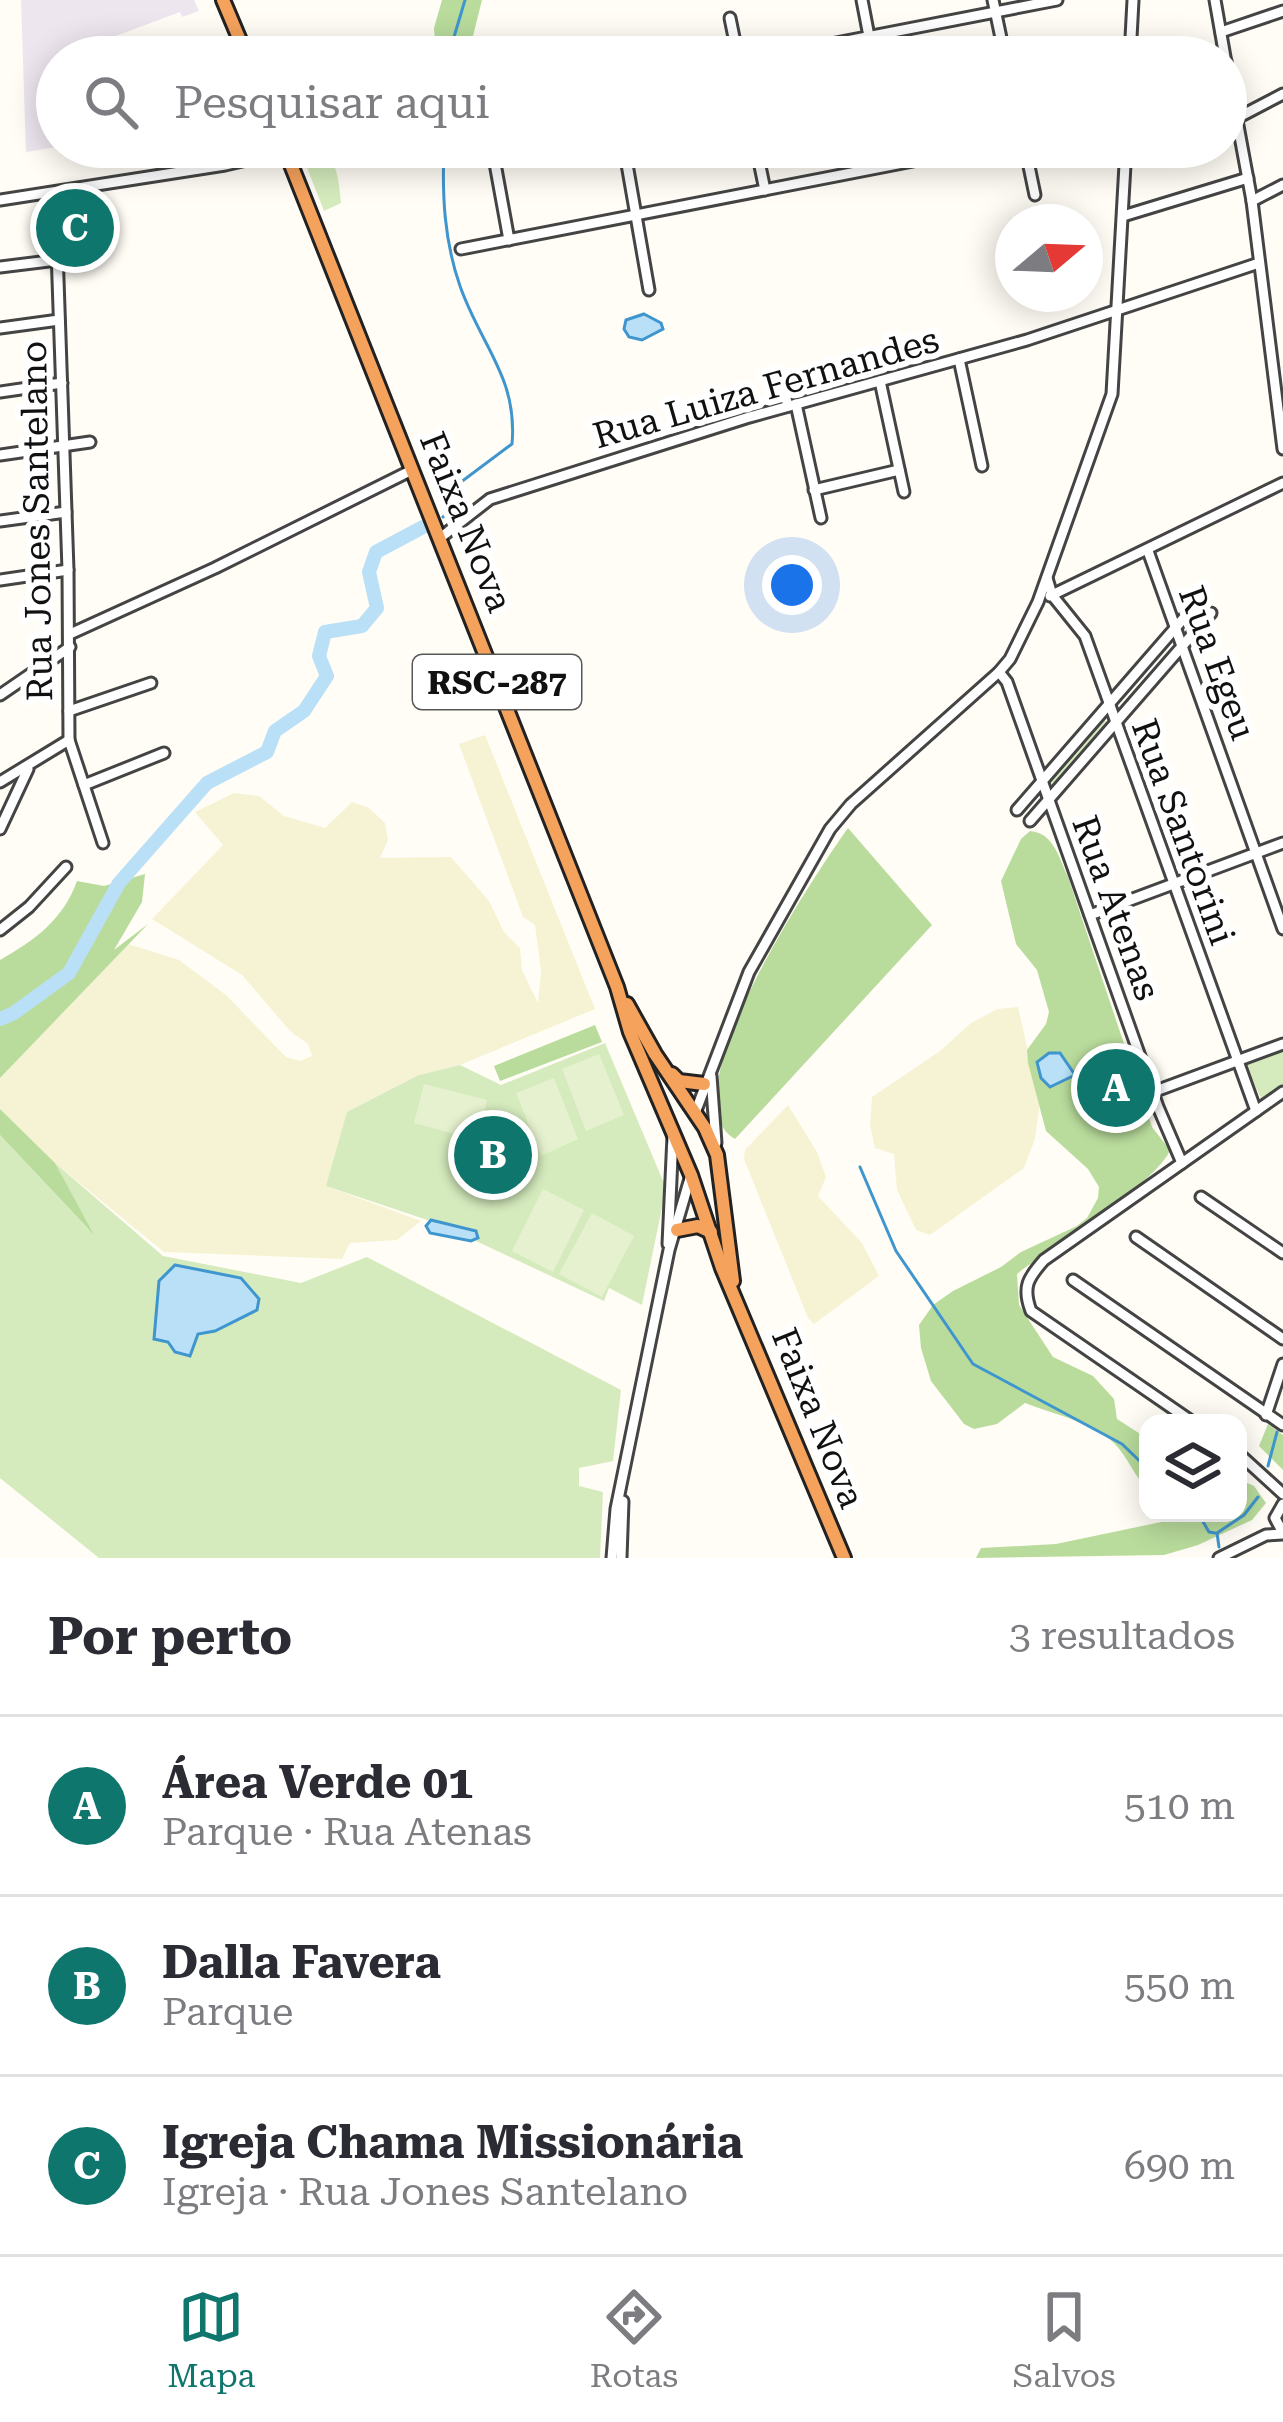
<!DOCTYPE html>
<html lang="pt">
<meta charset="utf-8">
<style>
body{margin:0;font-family:"Roboto Serif",serif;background:#f2f2f3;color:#2b2b33}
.controls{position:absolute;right:36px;bottom:36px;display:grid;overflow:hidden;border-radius:24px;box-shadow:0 6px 30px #0003}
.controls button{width:108px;height:108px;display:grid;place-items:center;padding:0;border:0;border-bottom:3px solid #e1e1e2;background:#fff;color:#2b2b33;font:60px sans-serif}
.compass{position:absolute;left:995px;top:204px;width:108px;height:108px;border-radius:50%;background:#fff;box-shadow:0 6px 30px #0003;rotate:71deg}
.you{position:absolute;left:792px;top:585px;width:42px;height:42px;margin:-30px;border:9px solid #fff;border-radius:50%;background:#1a73e8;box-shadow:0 0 0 18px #1a73e833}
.badge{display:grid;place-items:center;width:78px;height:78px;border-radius:50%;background:#0f766e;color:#fff;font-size:39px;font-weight:700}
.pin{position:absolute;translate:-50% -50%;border:6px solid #fff;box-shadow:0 3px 12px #0006}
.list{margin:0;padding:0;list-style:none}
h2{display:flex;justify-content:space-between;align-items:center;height:156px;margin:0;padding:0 48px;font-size:51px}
h2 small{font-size:39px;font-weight:400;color:#7c7c81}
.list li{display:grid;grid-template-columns:78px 1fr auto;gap:36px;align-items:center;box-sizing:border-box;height:180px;padding:0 48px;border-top:3px solid #e1e1e2}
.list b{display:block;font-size:45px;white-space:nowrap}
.list p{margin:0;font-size:39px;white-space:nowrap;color:#7c7c81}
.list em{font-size:39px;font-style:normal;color:#7c7c81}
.icon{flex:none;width:66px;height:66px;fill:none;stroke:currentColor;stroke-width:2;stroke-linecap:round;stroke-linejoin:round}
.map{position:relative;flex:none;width:1283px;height:1558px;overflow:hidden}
.search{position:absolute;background:#fff;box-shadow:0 6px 30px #0003;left:36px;right:36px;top:36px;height:132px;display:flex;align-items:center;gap:30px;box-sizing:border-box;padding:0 42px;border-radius:66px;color:#7c7c81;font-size:45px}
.sheet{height:696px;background:#fff}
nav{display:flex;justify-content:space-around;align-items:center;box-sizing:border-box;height:168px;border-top:3px solid #e1e1e2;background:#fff;font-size:33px;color:#7c7c81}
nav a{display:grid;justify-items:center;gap:6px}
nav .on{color:#0f766e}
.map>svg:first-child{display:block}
.industrial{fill:#eee6ef}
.farmland{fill:#f6f3d4}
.green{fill:#d5ebbd}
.forest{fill:#b9dc9c}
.pitch{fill:#e6f2cf}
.water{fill:#b9e0f7;stroke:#3f96cf;stroke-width:3}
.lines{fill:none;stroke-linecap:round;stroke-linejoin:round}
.stream{stroke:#3f96cf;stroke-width:3}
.river{stroke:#b9e0f7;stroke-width:14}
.minor-casing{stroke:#444;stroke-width:15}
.highway-casing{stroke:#222;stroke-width:18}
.minor{stroke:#fff;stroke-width:9}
.highway{stroke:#f5a25d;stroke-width:12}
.labels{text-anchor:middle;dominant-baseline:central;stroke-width:12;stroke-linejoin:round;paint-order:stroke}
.shield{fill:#fff;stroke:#585858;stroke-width:3}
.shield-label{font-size:33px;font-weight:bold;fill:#111}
.street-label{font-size:36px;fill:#111;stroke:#fff}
</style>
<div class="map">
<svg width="1283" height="1558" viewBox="0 0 1283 1558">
<rect width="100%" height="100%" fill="#fffdf5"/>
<polygon class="industrial" points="21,0 194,0 199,11 182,17 180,12 89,46 88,57 57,57 57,147 26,152"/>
<g class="farmland">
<polygon points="485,735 595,1009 460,1065 419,1075 326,1186 421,1221 397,1240 350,1243 342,1259 164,1252 55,1163 0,1109 0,1078 128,944 179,960 226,995 286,1057 300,1061 312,1056 308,1044 291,1032 242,975 152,919 223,845 195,812 234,793 259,796 284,816 325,828 352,802 369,808 385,823 388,840 380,858 451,857 489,901 504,932 520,948 522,970 538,1003 541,971 535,925 523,917 459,744"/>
<polygon points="1018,1007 1040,1103 1035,1139 1024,1168 930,1235 916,1230 897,1190 894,1154 875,1148 870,1125 872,1097 940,1051 971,1023 997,1009"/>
<polygon points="788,1105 817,1152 826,1177 818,1196 862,1243 879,1276 814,1324 808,1318 744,1159 745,1150"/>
</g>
<g class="green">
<path d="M323 149C338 162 339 184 341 203L324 211 302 155Z"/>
<polygon points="1104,719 1109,725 1053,786 1049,779"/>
<polygon points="605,1043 666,1188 642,1305 609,1288 604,1301 476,1241 478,1237 326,1186 347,1112 419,1075 460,1065 501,1085"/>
<polygon points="1283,1051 1283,1085 1262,1100 1245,1066"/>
<polygon points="0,1135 89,1230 55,1163 163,1256 301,1283 367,1257 621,1390 613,1461 579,1468 579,1486 603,1492 600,1558 99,1558 0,1478"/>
</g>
<g class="forest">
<polygon points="442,0 482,0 473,36 484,46 506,47 511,55 436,57 434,28"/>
<path d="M848 828 932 925 735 1139C664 1098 816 873 848 828Z"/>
<path d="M1030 831C1054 833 1059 858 1068 877L1152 1127 1170 1150C1158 1182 1049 1248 1017 1274L1019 1305 1053 1357 1093 1376 1114 1399 1117 1419 1145 1437 1148 1489C1133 1475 1128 1457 1114 1443 1092 1422 1053 1414 1025 1403L997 1424 974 1429 964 1424 931 1381 921 1348 919 1325 933 1305 953 1291 1001 1267 1021 1252 1077 1226 1087 1218 1098 1198 1099 1187 1088 1169 1046 1131 1028 1063 1027 1050 1046 1024 1049 1012 1037 970 1016 944 1001 881 1021 839Z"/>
<path d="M145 874 142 902 114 950 148 924 0 1078V960C35 940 63 920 77 881L104 886Z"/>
<polygon points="595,1025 602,1042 500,1081 494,1066"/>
<polygon points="0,1109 55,1163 94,1235 0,1135"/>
<polygon points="1268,1424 1283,1435 1283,1470 1259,1446"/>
<polygon points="1238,1479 1254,1486 1266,1503 1252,1520 1198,1545 1164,1555 976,1558 981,1548 1056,1544 1166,1521 1164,1513 1238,1513"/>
</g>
<g class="pitch">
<polygon points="599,1054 624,1115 586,1131 562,1069"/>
<polygon points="554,1078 578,1139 541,1156 516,1093"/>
<polygon points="424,1084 487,1100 477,1140 414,1123"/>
<polygon points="543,1189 584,1210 553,1272 512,1251"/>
<polygon points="592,1213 634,1236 602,1297 559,1274"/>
</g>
<g class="water">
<polygon points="644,314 661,323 663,329 642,340 629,337 624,329 626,320"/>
<polygon points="1049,1053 1060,1053 1075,1075 1050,1087 1041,1078 1037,1062"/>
<polygon points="431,1220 476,1231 478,1238 471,1241 430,1233 426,1226"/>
<polygon points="175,1265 241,1278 259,1299 257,1310 215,1331 198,1334 190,1356 175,1352 168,1342 154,1339 159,1281"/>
</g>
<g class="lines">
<g class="stream">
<polyline points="448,57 465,0"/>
<path d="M443 517 459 503 457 485 512 444C518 378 481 346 460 286 444 240 442 195 444 147"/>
<polyline points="860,1167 896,1251 973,1364 1122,1444 1148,1469"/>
<polyline points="1268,1466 1277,1432"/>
<polyline points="1198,1513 1209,1532 1215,1533"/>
<polyline points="1219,1547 1217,1533 1244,1515 1258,1497"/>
</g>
<polyline class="river" points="0,1019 14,1013 69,973 119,883 207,783 267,752 275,731 304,711 327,676 319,656 325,632 362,626 377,608 369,572 376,552 423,527"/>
<defs>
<g id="minor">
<polyline points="862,0 873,57"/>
<polyline points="993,0 1005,57"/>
<polyline points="1215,0 1225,57"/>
<polyline points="730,18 738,57"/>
<polyline points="1221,32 1283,11"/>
<polyline points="764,57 1057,0"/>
<polyline points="1130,57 1133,0"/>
<polyline points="1226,61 1252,201 1283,449"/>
<polyline points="1237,118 1283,94"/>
<polyline points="492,147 509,240"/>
<polyline points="624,147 649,290"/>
<polyline points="756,147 765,190"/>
<polyline points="1025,147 1035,195"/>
<polyline points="55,192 68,570 69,740 103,843"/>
<polyline points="0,200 225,165 303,147"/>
<polyline points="1252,201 1283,185"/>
<polyline points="1123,216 1248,178"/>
<polyline points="461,249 985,147"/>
<polyline points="0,267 57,260"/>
<polyline points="0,328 59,320"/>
<polyline points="959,359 982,466"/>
<polyline points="779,373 788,406"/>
<polyline points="880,381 904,492"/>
<polyline points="0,392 62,383"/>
<polyline points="796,404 821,518"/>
<polyline points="0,455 90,442"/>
<polyline points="814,490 899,470"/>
<polyline points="0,521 66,512"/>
<polyline points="440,538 490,499 746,418 1027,340 1259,263"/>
<polyline points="1148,551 1283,929"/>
<polyline points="1047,578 1052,595 1085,636 1256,1111"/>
<polyline points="0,580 68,570"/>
<polyline points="1050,596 1283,483"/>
<polyline points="70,634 215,568 412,470"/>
<polyline points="999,672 1007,682 1158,1107 1182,1163"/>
<polyline points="0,695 70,647"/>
<polyline points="69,711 151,683"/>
<polyline points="0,782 69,740"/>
<polyline points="84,785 164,753"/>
<polyline points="1017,810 1203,596"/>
<polyline points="1030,821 1211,613"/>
<polyline points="0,829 28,769"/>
<polyline points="1090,915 1283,843"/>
<polyline points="0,930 29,907 66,867"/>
<polyline points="711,1076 716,1143"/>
<polyline points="1153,1092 1283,1044"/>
<polyline points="695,1113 749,972 830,829 851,804 999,672 1010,659 1038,602 1112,394 1126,147"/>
<polyline points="1201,1197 1283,1253"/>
<polyline points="1136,1237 1283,1339"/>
<polyline points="668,1244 673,1136"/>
<polyline points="1073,1280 1283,1425"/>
<polyline points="1266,1415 1283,1364"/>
<path d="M1194 1423 1031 1311C1022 1287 1028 1278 1044 1260L1283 1092"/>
<polyline points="1238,1453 1283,1494"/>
<polyline points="1283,1504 1275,1518 1283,1533"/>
<polyline points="612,1558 616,1509 669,1250 691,1175"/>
<polyline points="621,1558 623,1501"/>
<polyline points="1219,1558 1266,1535 1283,1534"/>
</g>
<g id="highway">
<polyline points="223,0 247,57"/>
<polyline points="284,147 617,987 630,1032 691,1175 722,1268 844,1558"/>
<polyline points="627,1004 655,1054 705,1128 717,1155 733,1281"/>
<polyline points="672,1074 679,1081 704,1084"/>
<polyline points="677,1230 698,1226 711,1232"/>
</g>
</defs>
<use href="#minor" class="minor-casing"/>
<use href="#highway" class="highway-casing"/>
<use href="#minor" class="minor"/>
<use href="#highway" class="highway"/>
</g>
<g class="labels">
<rect class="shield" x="413" y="655" width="168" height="54" rx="9"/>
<g class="shield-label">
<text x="497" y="682">RSC-287</text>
</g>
<g class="street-label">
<text transform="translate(766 388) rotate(-16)">Rua Luiza Fernandes</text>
<text transform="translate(37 521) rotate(-91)">Rua Jones Santelano</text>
<text transform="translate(466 522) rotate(68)">Faixa Nova</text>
<text transform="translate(1217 663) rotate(70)">Rua Egeu</text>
<text transform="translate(1183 832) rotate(70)">Rua Santorini</text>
<text transform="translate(1116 908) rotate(70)">Rua Atenas</text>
<text transform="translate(818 1418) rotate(68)">Faixa Nova</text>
</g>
</g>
</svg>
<div class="controls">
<button><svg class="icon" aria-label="layers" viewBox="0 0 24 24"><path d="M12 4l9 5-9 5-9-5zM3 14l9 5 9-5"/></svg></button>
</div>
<svg class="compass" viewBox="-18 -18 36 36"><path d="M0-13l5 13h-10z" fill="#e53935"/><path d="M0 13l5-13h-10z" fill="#7c7c81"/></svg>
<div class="you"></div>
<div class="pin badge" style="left:1116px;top:1088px">A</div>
<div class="pin badge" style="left:493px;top:1155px">B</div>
<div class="pin badge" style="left:75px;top:228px">C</div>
<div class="search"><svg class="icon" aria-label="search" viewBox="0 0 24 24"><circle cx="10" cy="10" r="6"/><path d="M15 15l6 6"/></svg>Pesquisar aqui</div>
</div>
<section class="sheet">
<h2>Por perto<small>3 resultados</small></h2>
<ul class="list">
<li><span class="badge">A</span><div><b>Área Verde 01</b><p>Parque · Rua Atenas</p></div><em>510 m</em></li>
<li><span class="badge">B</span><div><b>Dalla Favera</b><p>Parque</p></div><em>550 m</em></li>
<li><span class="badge">C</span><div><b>Igreja Chama Missionária</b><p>Igreja · Rua Jones Santelano</p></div><em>690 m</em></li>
</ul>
</section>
<nav>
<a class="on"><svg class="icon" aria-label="map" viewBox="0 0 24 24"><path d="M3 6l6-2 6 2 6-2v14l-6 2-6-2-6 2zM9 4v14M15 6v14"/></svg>Mapa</a>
<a><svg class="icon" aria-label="directions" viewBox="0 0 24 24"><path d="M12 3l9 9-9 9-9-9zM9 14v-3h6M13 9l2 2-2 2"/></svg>Rotas</a>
<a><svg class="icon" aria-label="saved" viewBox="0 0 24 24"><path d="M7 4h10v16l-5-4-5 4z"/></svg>Salvos</a>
</nav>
